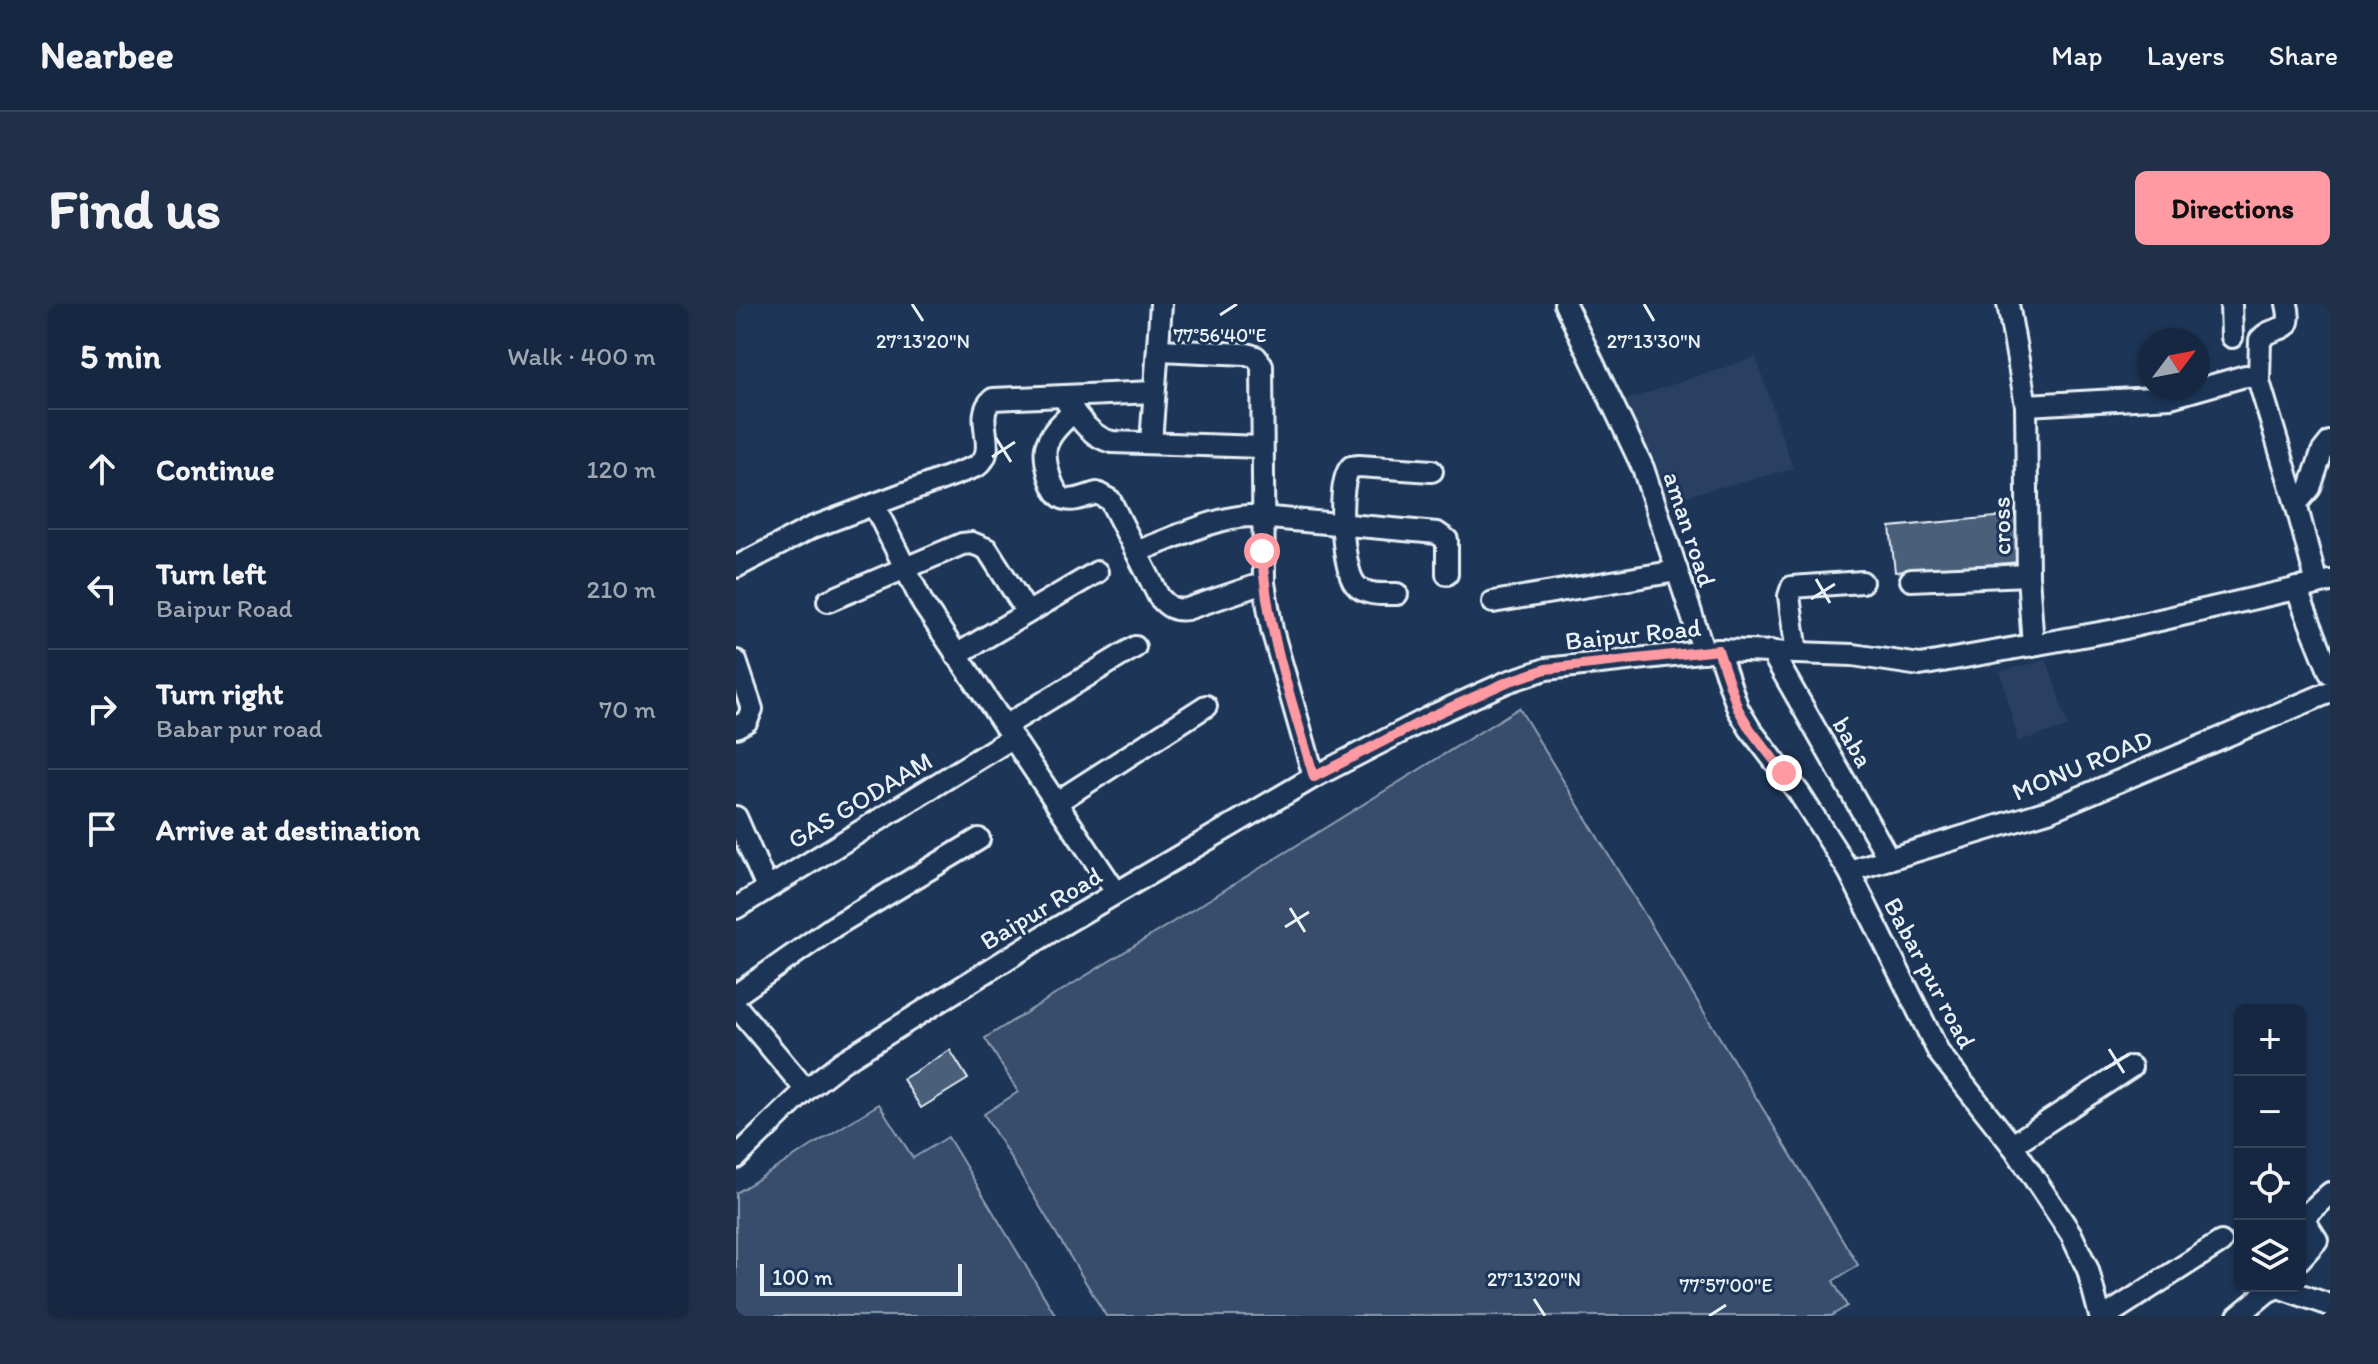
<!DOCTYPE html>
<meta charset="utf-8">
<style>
body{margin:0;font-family:Itim,sans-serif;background:#1f3048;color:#f1f3f6}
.controls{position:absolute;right:24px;bottom:24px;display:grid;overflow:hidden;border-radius:12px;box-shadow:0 2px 6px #0004}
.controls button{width:72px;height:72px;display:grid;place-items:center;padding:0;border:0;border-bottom:2px solid #35445a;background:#162841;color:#f1f3f6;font:40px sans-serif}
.compass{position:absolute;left:1402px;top:24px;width:72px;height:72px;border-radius:50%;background:#162841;box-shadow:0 2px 6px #0004;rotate:58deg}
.scale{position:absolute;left:24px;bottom:20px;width:202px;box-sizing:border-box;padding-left:8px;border:4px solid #e8f1f8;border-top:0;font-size:22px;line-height:28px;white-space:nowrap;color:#e8f1f8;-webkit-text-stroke:6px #1d3557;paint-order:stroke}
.stop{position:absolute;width:24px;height:24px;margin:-18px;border:6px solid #ff9aa2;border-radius:50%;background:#fff}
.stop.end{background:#ff9aa2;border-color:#fff;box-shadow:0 2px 8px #0008}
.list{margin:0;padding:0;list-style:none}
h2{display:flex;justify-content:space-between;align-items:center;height:104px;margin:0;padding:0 32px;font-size:34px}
h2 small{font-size:26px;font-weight:400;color:#9ea6b1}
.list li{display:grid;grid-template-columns:52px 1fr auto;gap:24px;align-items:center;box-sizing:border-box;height:120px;padding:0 32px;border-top:2px solid #35445a}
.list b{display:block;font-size:30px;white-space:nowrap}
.list p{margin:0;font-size:26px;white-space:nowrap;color:#9ea6b1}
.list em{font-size:26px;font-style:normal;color:#9ea6b1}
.icon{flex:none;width:44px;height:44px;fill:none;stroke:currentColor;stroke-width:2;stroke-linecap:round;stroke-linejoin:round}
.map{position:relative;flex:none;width:1594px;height:1012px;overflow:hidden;border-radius:12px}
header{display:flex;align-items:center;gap:48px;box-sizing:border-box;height:112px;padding:0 40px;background:#162841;border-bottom:2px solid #35445a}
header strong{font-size:38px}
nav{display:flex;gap:44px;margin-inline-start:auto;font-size:28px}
.intro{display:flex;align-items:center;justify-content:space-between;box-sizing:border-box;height:192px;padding:0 48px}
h1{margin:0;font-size:56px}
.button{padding:20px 36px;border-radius:12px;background:#ff9aa2;color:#111;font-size:28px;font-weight:700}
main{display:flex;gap:48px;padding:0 48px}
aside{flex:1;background:#162841;border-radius:12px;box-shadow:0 2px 6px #0004}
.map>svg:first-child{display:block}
.built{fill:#2a4162}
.garden{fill:#374d6c;stroke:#909fb2;stroke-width:2}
.building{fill:#495e7a;stroke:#e8f1f8;stroke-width:2}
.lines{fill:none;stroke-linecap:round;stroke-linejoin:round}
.minor-casing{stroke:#e8f1f8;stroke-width:26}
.minor{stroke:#1d3557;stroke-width:20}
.route{stroke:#ff9aa2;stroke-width:10}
.ticks{fill:none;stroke:#e8f1f8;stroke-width:3}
.labels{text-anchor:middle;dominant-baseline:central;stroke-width:6;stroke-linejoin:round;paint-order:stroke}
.street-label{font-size:26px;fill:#e8f1f8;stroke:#1d3557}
.ticks-label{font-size:20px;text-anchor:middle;fill:#e8f1f8;stroke:#1d3557;stroke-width:6;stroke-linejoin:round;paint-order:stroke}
</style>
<header>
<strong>Nearbee</strong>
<nav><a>Map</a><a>Layers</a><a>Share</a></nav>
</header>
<div class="intro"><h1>Find us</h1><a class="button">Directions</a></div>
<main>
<aside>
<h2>5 min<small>Walk · 400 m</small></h2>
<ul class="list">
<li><svg class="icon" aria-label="ahead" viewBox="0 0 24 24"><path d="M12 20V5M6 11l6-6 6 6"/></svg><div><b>Continue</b></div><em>120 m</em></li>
<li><svg class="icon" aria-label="left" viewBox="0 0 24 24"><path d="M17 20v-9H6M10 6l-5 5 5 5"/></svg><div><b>Turn left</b><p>Baipur Road</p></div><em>210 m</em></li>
<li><svg class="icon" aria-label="right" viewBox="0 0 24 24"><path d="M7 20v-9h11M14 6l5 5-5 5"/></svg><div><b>Turn right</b><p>Babar pur road</p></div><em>70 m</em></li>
<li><svg class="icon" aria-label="arrive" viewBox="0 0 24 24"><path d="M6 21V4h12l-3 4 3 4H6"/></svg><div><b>Arrive at destination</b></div></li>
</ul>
</aside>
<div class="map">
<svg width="1594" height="1012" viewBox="0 0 1594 1012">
<rect width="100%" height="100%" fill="#1d3557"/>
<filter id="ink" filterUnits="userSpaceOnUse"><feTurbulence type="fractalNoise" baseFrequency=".0125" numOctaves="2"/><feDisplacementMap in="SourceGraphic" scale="16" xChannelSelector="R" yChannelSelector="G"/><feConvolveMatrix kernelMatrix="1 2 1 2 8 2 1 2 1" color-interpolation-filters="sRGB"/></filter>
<g filter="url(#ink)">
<g class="built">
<polygon points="1020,53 1057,165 917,200 878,100"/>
<polygon points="1311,356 1332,423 1282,437 1264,367"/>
</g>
<g class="garden">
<polygon points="783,404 1122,961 1097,977 1111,1002 1095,1012 370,1012 248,810 282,788 249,734"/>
<polygon points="143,800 177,854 212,833 320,1012 0,1012 0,889"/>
</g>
<g class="building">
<polygon points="1281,211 1285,258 1159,268 1154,223"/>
<polygon points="214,746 232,775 185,804 167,775"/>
</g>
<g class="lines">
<defs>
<g id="minor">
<polyline points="829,0 907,164 968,348"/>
<polyline points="1272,0 1290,101 1292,271 1297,342"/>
<polyline points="1495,0 1496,33"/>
<polyline points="423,46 511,50 520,53 526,61 528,279 536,326 578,473"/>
<path d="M1523 75 1524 36C1538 18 1559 34 1551 0"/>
<path d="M331 99C345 116 355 133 376 138L526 143"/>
<polyline points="1290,101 1435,93 1509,72 1522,74 1560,200 1581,280"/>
<path d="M338 107C328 117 314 128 310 143 308 155 315 191 329 195 339 198 352 191 361 189L374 196 423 293C432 303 438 307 451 305L528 279"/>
<polyline points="415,139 425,0"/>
<polyline points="1560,200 1574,184 1586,148 1594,138"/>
<polyline points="138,201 187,300 380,588"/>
<path d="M402 247C434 236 479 213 513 212L701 229 711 236V270"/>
<path d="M0 263 75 224 241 162C265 145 235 113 257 95L418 88"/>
<polyline points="1175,276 1292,271"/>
<polyline points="1560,284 1594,369"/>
<path d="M661 290C648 290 628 292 619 280 606 264 600 177 615 163L623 162 696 167"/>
<polyline points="92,297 226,240 236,239 251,245 291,308"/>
<polyline points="757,298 941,267"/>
<polyline points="982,346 1002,405 1014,425 1063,489 1113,567 1203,749 1279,845 1335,930 1352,966 1364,1012"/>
<polyline points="1035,347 1153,555"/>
<polyline points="1061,349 1053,292 1056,283 1126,278"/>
<polyline points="220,351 361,268"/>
<polyline points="0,357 16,405 11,417 0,423"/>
<polyline points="269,422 399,343"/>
<polyline points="321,498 470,402"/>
<polyline points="0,513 31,584"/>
<polyline points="1113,567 1312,507 1594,388"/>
<polyline points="0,604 276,434"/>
<polyline points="0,691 97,623 243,535"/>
<polyline points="0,702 70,786"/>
<polyline points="1276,841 1395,763"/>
<polyline points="0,854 70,786 106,758 319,625 578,473 700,410 771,378 810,365 982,346 1117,351 1184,361 1380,326 1594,277"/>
<polyline points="1564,955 1581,936 1569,917 1570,911 1594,889"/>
<polyline points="1370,1012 1485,938"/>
<polyline points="1502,1012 1531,988 1542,983 1594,1001"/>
</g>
</defs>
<use href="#minor" class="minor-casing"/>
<use href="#minor" class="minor"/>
</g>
</g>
<g class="lines" filter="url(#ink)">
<path class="route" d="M526 247C530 325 556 398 578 473L700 410 771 378 810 365 982 346 1002 405 1014 425 1048 469"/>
</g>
<path class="ticks" d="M176 0 187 17M908 0 918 17M484 11 501 0M260 134 275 158M256 153 279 138M1080 275 1094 299M1075 295 1099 280M554 604 569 628M549 623 573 608M1373 745 1388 769M1369 765 1393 750M798 995 809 1012M973 1012 990 1001"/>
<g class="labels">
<g class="street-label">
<text transform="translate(1265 222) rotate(-91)">cross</text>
<text transform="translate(954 225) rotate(72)">aman road</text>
<text transform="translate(897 330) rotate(-6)">Baipur Road</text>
<text transform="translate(1117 438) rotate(60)">baba</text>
<text transform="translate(1346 461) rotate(-22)">MONU ROAD</text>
<text transform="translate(124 496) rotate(-31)">GAS GODAAM</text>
<text transform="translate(305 604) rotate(-31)">Baipur Road</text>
<text transform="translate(1194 669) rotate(62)">Babar pur road</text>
</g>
</g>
<g class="ticks-label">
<text x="484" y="38">77°56'40"E</text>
<text x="187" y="44">27°13'20"N</text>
<text x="918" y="44">27°13'30"N</text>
<text x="798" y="982">27°13'20"N</text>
<text x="990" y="988">77°57'00"E</text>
</g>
</svg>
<div class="controls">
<button>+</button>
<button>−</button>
<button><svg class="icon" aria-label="locate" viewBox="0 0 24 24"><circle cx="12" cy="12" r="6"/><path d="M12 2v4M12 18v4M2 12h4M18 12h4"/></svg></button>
<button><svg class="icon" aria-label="layers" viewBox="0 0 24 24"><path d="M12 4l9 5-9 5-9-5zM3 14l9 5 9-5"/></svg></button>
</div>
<svg class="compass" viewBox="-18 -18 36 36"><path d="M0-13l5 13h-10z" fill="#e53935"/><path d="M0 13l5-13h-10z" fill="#9ea6b1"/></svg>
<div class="scale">100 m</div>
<div class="stop" style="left:526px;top:247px"></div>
<div class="stop end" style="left:1048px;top:469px"></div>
</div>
</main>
